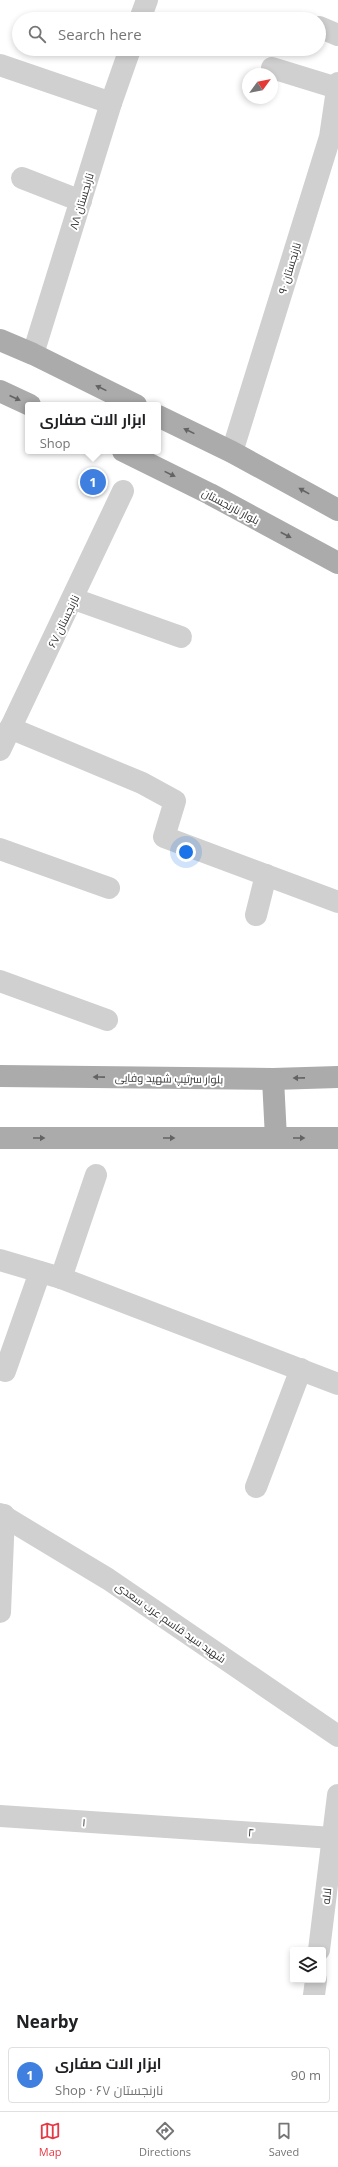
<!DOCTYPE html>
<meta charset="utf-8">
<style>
body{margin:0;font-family:"Open Sans",Cairo,sans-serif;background:#f6f6f6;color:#202124}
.controls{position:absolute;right:12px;bottom:12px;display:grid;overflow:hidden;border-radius:4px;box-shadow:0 2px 6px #0003}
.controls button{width:36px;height:36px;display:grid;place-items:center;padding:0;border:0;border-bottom:1px solid #e0e0e0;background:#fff;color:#202124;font:20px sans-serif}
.compass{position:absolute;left:242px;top:68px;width:36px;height:36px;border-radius:50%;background:#fff;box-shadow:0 2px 6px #0003;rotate:57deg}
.you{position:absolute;left:186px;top:852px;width:14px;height:14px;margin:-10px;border:3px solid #fff;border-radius:50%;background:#1a73e8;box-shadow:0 0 0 6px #1a73e833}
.badge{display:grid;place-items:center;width:26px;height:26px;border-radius:50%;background:#e63946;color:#fff;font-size:13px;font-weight:700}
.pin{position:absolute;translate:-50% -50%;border:2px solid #fff;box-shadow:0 1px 4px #0006}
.popup{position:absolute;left:25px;top:402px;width:136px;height:52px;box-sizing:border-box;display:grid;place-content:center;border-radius:4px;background:#fff;filter:drop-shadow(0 1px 3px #0005);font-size:13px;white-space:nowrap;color:#757577}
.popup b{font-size:15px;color:#202124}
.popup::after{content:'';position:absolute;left:50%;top:100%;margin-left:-8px;border:8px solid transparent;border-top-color:#fff}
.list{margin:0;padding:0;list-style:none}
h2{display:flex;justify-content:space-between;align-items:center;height:52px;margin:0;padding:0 16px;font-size:17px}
h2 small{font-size:13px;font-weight:400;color:#757577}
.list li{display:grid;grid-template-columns:26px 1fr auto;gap:12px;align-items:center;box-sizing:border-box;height:56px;margin:0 8px 8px;padding:0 8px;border:1px solid #e0e0e0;border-radius:4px}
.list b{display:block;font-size:15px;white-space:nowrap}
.list p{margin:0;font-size:13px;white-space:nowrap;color:#757577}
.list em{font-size:13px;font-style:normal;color:#757577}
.icon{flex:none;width:22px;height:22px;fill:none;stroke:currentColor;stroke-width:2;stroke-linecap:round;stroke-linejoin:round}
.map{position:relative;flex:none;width:338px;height:1995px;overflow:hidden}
.search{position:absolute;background:#fff;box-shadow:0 2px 6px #0003;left:12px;right:12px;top:12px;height:44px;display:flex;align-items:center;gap:10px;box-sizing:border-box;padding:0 14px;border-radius:22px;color:#757577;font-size:15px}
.sheet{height:116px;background:#fff}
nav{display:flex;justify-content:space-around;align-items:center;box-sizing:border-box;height:56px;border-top:1px solid #e0e0e0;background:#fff;font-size:11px;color:#757577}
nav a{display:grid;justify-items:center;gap:2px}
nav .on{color:#e63946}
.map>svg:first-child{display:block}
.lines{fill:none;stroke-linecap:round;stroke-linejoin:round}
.minor{stroke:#d0d0d0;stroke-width:22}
.major{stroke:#ababab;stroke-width:22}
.oneway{fill:#636363}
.labels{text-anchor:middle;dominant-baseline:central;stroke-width:4;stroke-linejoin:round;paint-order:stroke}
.street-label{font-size:11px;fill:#333;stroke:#fff}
</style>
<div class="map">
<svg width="338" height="1995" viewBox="0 0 338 1995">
<rect width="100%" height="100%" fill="#fff"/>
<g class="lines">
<g class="minor">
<polyline points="140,19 147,0"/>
<polyline points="319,27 338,35"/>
<polyline points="0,65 111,103"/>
<polyline points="272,68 337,88"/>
<polyline points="22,178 81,201"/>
<polyline points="33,354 111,103 130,49"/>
<polyline points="232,452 330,137 338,83"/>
<polyline points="74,599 181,637"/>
<polyline points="10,728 142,783 175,801 164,837 338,902"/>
<polyline points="0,750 123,491"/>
<polyline points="0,849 109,888"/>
<polyline points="256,915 266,875"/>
<polyline points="0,981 107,1020"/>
<polyline points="0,1260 61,1278 338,1384"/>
<polyline points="61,1278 96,1175"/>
<polyline points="5,1371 40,1272"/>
<polyline points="256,1487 301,1369"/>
<polyline points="0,1514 108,1579 338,1736"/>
<polyline points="0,1612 4,1515"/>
<polyline points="0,1816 333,1838"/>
<polyline points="319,1950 338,1795"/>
<polyline points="314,1995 316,1980"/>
</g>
<g class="major">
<polyline points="0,340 33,354 136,405"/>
<polyline points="0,391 30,405"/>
<polyline points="158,416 232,452 338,510"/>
<polyline points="123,451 210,494 338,563"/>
<polyline points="0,1076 273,1079 338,1077"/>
<polyline points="273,1079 276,1138"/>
<polyline points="0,1138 338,1138"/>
</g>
</g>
<defs><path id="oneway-solid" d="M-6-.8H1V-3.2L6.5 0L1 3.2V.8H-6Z"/></defs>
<g class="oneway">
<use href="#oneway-solid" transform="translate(101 388) rotate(-154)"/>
<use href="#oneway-solid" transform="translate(15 398) rotate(25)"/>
<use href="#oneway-solid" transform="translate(189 431) rotate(-154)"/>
<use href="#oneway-solid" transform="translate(170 474) rotate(26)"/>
<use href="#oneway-solid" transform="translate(304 491) rotate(-151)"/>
<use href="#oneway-solid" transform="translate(286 535) rotate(28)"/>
<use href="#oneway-solid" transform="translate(99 1077) rotate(-179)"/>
<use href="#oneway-solid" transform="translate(299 1078) rotate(179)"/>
<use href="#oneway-solid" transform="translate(39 1138)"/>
<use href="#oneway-solid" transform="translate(169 1138)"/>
<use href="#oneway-solid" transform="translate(299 1138)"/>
</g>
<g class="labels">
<g class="street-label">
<text transform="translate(81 201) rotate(-73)">نارنجستان ۸۸</text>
<text transform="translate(289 268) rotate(-73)">نارنجستان ۹۰</text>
<text transform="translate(231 506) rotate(28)">بلوار نارنجستان</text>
<text transform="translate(63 621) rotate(-64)">نارنجستان ۶۷</text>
<text transform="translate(169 1078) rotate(1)">بلوار سرتیپ شهید وفایی</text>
<text transform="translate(171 1622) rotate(35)">شهید سید قاسم عرب سعدی</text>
<text transform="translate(84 1822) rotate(4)">۱</text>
<text transform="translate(251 1832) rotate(4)">۲</text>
<text transform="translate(326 1896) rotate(-83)">لاله</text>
</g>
</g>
</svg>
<div class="controls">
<button><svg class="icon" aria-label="layers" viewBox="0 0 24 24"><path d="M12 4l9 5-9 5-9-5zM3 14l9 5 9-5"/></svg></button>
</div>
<svg class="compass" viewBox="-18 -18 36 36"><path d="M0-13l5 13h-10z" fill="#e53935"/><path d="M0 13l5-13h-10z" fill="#757577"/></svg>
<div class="you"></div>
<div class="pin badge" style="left:93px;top:482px;background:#3f7fe0">1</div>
<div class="popup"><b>ابزار الات صفاری</b>Shop</div>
<div class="search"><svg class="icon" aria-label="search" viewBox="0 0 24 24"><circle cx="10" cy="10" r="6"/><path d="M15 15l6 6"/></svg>Search here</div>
</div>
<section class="sheet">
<h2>Nearby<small></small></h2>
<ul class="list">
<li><span class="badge" style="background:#3f7fe0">1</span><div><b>ابزار الات صفاری</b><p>Shop · نارنجستان ۶۷</p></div><em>90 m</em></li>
</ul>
</section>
<nav>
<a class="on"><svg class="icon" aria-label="map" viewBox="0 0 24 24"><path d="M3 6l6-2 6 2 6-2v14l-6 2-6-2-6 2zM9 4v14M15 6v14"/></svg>Map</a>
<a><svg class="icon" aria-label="directions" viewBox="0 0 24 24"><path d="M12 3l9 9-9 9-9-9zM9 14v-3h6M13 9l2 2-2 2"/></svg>Directions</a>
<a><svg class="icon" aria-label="saved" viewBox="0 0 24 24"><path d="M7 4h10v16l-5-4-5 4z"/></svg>Saved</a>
</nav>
